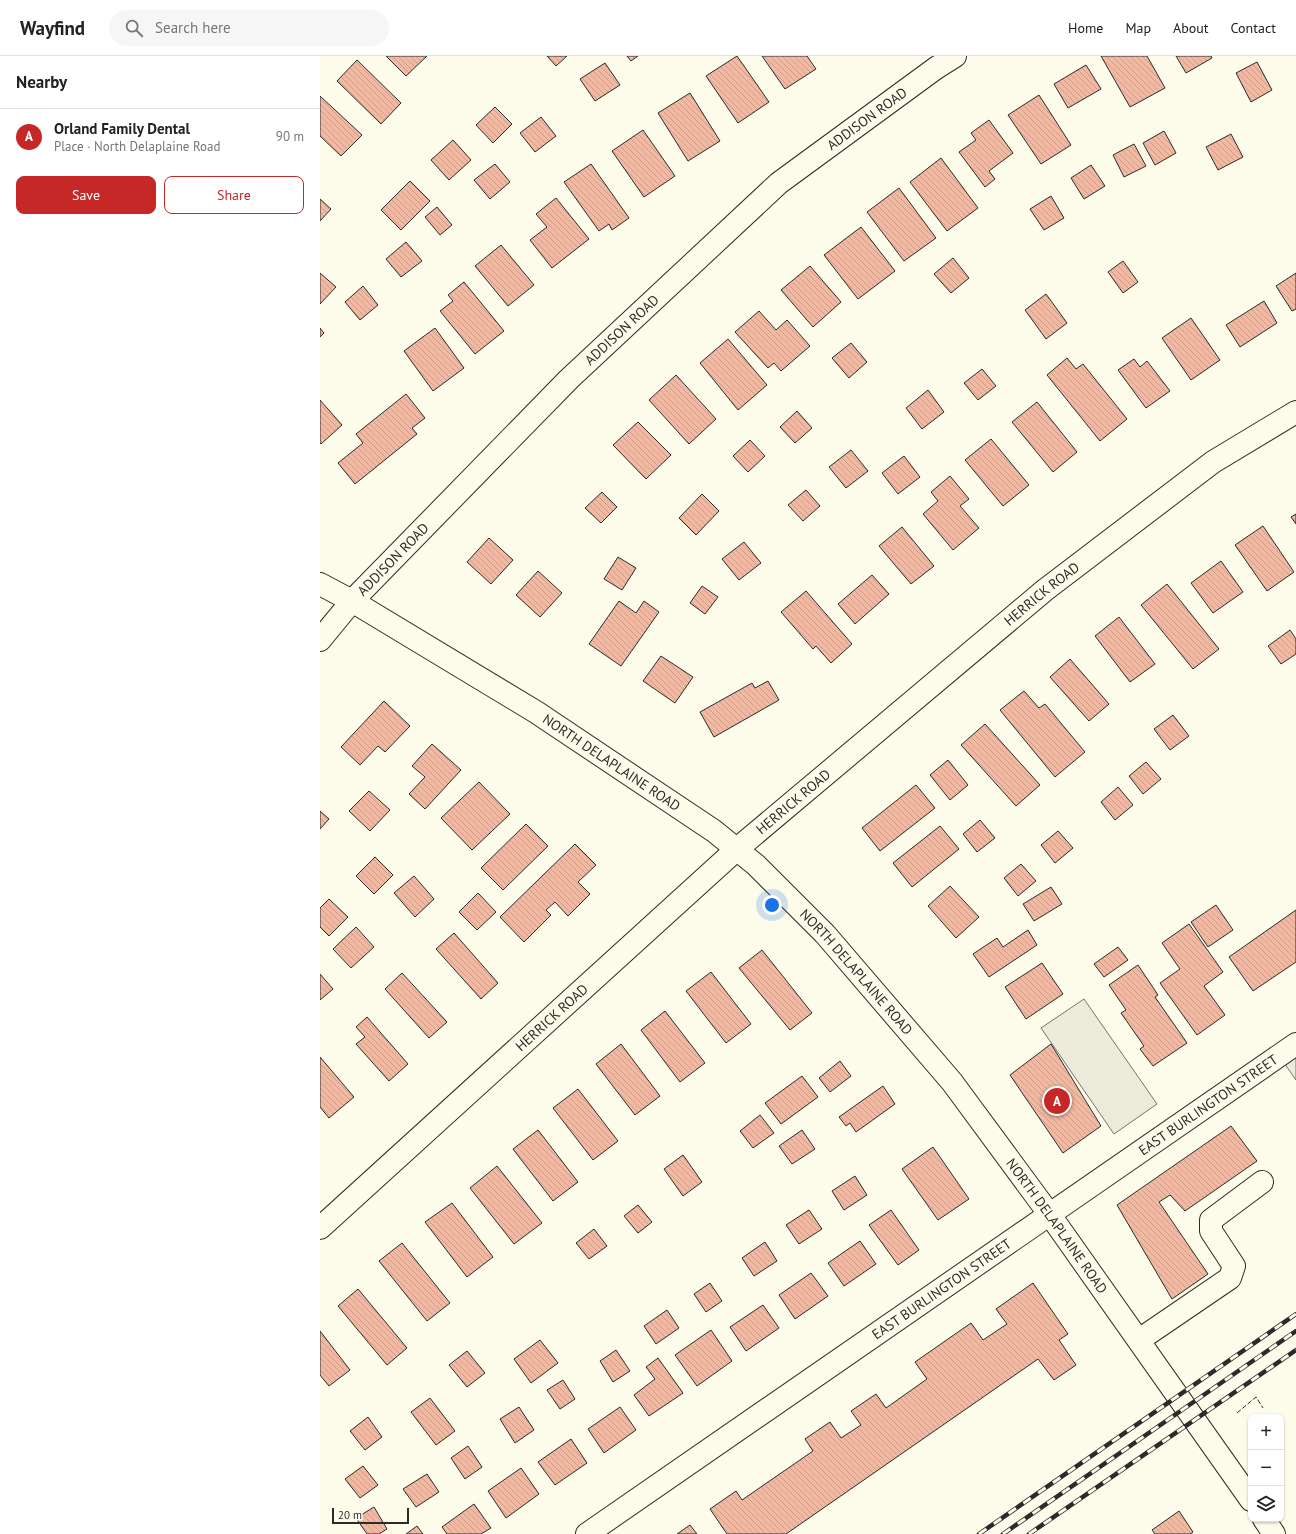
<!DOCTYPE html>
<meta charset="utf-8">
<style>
body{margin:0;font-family:"PT Sans",sans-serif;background:#f6f6f6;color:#222}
.controls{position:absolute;right:12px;bottom:12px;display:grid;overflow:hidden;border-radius:8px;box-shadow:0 1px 3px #0004}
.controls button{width:36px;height:36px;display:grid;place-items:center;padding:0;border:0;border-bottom:1px solid #e0e0e0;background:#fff;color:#222;font:20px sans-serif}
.scale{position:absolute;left:12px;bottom:10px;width:77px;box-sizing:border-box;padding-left:4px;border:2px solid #2b2b2b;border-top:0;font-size:11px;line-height:14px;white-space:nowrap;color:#2b2b2b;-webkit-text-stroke:3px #fdfbea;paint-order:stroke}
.you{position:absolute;left:452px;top:849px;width:14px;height:14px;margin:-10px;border:3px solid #fff;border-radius:50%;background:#1a73e8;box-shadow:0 0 0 6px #1a73e833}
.badge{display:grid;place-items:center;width:26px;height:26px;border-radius:50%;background:#c62828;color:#fff;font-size:13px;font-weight:700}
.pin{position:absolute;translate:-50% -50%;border:2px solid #fff;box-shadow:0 1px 4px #0006}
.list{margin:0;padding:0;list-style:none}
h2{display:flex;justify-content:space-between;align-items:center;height:52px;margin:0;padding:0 16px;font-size:17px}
h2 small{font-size:13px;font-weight:400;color:#767676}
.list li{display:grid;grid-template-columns:26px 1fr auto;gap:12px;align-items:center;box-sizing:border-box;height:56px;padding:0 16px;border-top:1px solid #e0e0e0}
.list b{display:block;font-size:15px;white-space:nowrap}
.list p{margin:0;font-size:13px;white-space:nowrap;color:#767676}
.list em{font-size:13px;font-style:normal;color:#767676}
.actions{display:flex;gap:8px;padding:12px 16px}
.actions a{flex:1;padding:9px 0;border:1px solid #c62828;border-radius:8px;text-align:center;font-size:14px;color:#c62828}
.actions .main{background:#c62828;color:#fff}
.icon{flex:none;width:22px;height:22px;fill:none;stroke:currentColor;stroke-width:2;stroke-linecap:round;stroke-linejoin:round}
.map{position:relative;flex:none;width:976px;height:1478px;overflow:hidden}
header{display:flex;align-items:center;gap:24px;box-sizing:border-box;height:56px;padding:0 20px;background:#fff;border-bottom:1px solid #e0e0e0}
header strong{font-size:19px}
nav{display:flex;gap:22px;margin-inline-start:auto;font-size:14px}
.search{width:280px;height:36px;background:#f6f6f6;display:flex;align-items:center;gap:10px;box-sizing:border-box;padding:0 14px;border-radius:22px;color:#767676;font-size:15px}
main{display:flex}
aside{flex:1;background:#fff}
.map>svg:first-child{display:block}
.parking{fill:#eceadb;stroke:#74746e}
.building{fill:url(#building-back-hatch);stroke:#2b2b2b}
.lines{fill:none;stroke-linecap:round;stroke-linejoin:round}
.minor-casing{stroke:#2b2b2b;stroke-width:24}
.minor{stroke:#fdfbea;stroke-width:22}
.rail-casing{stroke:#2b2b2b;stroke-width:4.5}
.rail{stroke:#fdfbea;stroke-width:3;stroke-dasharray:9;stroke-linecap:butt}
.fence{stroke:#2b2b2b;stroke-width:1;stroke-dasharray:5 2;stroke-linecap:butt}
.labels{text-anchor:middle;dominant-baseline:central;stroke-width:3;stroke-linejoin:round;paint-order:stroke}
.street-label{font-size:14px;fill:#2b2b2b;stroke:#fdfbea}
</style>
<header>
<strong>Wayfind</strong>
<div class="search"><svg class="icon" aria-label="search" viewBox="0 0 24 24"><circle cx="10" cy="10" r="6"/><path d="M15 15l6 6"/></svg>Search here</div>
<nav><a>Home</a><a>Map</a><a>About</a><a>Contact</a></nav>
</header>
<main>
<aside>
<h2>Nearby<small></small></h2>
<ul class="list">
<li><span class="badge">A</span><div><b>Orland Family Dental</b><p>Place · North Delaplaine Road</p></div><em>90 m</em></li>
</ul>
<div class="actions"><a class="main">Save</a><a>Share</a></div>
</aside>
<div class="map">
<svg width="976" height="1478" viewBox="0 0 976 1478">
<defs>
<pattern id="building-back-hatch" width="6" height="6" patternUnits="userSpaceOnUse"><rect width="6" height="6" fill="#f2b8a0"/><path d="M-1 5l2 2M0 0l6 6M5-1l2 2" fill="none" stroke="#d09e8a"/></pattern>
</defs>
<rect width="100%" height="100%" fill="#fdfbea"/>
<g class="parking">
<polygon points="764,943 837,1048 794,1078 721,972"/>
<polygon points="976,985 976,1024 957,997"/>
</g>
<g class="building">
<polygon points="66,0 107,0 86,20"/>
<polygon points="227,0 247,0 236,10"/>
<polygon points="307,0 318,0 311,5"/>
<polygon points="417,0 449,46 418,67 386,20"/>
<polygon points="442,0 487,0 496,13 465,33"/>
<polygon points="781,0 827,0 845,32 810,51"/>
<polygon points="856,0 891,0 892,2 866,17"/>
<polygon points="37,4 81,47 61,68 17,25"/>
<polygon points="937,6 952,34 931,46 916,17"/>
<polygon points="285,7 300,29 275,45 260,23"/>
<polygon points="766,9 781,33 748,52 734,28"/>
<polygon points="370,37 400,85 368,105 338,57"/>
<polygon points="719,39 751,89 721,108 688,59"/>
<polygon points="0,40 42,79 21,100 0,80"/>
<polygon points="175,51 192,68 173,87 156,69"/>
<polygon points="221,61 236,80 215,96 200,77"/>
<polygon points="669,64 693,97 669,115 675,123 665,131 639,96 656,84 651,77"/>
<polygon points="323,74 355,120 324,141 292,95"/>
<polygon points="844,75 856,97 835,109 823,87"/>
<polygon points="911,78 923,101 898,114 886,91"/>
<polygon points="133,84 151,104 129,124 111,104"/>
<polygon points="814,88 826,110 804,121 793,99"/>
<polygon points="621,102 658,152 627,175 590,126"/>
<polygon points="175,108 190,126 170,143 154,124"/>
<polygon points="271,108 309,162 292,174 289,168 279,175 244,126"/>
<polygon points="771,109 785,130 764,143 751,122"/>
<polygon points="90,125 110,145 81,174 61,154"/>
<polygon points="579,132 616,182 584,205 547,156"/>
<polygon points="731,140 744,162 724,174 710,153"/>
<polygon points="236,142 269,183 232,212 210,184 227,171 216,158"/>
<polygon points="0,143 11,153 0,165"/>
<polygon points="117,151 132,169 120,179 105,161"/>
<polygon points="541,171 575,215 538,243 504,199"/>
<polygon points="86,186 102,205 81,221 66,203"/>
<polygon points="181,189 214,229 188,250 155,210"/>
<polygon points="633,202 649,222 631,237 614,218"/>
<polygon points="803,205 818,226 803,237 788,216"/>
<polygon points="490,210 521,246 493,271 461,234"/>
<polygon points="0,217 16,231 0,248"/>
<polygon points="976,217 976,253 972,255 956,230"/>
<polygon points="144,226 184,275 155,298 120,255 133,245 128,239"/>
<polygon points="43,230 58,249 40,264 25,246"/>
<polygon points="726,238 747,267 726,283 705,254"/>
<polygon points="944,245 957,267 920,291 906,269"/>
<polygon points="439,255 456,274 467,264 490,290 461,315 454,307 448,312 415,276"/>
<polygon points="871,262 900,304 871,324 842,282"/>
<polygon points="0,272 4,277 0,281"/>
<polygon points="115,272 144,312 113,335 84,295"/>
<polygon points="408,283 447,329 418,354 380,307"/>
<polygon points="531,287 547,306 529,322 512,302"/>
<polygon points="747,302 756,313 763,308 807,363 780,385 727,319"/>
<polygon points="814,303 820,311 827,305 850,335 826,352 798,314"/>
<polygon points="662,313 676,330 658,344 644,327"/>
<polygon points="356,319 396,363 369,388 329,344"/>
<polygon points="608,334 624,356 602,373 586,352"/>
<polygon points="86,338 105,362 92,372 97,378 35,428 18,407 43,387 36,378"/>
<polygon points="0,344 22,369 1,388 0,387"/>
<polygon points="717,346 757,396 733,416 692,366"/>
<polygon points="477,355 492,372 475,387 460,371"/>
<polygon points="318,366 351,399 326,423 293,389"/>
<polygon points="671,383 709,429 683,450 645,404"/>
<polygon points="430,384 445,400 428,416 413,400"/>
<polygon points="531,394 548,415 526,432 509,411"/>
<polygon points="584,400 600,421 578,438 562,417"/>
<polygon points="630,420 649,443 640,450 659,472 633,494 603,458 618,445 611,436"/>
<polygon points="486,434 500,450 483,465 468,449"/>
<polygon points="282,436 297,451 281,467 265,452"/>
<polygon points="382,438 399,455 376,479 359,462"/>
<polygon points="976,458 976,468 971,461"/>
<polygon points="943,470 974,516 947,535 915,489"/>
<polygon points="582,471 614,510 591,528 559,490"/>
<polygon points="169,482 193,504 171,528 147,506"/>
<polygon points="424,486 441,507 419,524 402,503"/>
<polygon points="298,501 316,512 302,534 284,523"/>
<polygon points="901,505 923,536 893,557 871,527"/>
<polygon points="218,515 242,537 220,561 196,539"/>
<polygon points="552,519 569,538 535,568 518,548"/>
<polygon points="847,528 899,593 873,613 821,549"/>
<polygon points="382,530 398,541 385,558 370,547"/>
<polygon points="486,535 532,588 511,607 496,590 493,593 461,556"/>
<polygon points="299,545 316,557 324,545 339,556 301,610 269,588"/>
<polygon points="799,561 835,608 810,626 775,580"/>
<polygon points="970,574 976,583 976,598 961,608 948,590"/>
<polygon points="341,600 373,621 355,647 323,625"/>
<polygon points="750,603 789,648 769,665 730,621"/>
<polygon points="448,625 459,644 394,681 380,656 432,627 435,632"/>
<polygon points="704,635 719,652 725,648 765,696 735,721 680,654"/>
<polygon points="64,645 90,670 65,696 58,690 40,709 21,691"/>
<polygon points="853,659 869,680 850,694 834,673"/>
<polygon points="665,668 720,729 696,750 641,689"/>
<polygon points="112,688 141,714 105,753 89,738 105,721 92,710"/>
<polygon points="628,704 648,729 630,744 610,719"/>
<polygon points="826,706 841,723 823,738 809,720"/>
<polygon points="159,726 190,758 152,794 121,762"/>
<polygon points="596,729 615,752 560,795 542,772"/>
<polygon points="798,731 813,749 795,764 781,746"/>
<polygon points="49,735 70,754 50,775 29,755"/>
<polygon points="0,755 9,763 0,773"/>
<polygon points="660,764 675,782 657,796 643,778"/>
<polygon points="206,768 228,790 183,834 161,812"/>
<polygon points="620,770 639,793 592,831 573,807"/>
<polygon points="738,775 753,792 735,807 721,789"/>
<polygon points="255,788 276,809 258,826 270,838 248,860 235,846 226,854 231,859 204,886 180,861"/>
<polygon points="55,801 73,819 54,838 36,820"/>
<polygon points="701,808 716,825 698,840 684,822"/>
<polygon points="94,820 114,843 95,861 74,837"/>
<polygon points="630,830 659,861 636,882 608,850"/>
<polygon points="731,831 742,848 714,865 703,848"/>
<polygon points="158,837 176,856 157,874 139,856"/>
<polygon points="9,843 28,861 9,880 0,871 0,852"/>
<polygon points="896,849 913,874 888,891 871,866"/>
<polygon points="976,854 976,906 933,935 909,901"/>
<polygon points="869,868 903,916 884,930 905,959 877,979 840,927 860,913 842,887"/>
<polygon points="36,871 54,891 31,912 13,893"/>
<polygon points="708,874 717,889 669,921 653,898 677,882 683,891"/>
<polygon points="134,877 178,927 161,943 116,893"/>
<polygon points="798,891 808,904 784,921 774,908"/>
<polygon points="442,894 492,957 470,974 419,912"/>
<polygon points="722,907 743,938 706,963 685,931"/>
<polygon points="818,909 838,939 835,941 867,987 833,1010 820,993 824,990 801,957 806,954 789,929"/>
<polygon points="391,916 431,968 406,987 366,935"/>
<polygon points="82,917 127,966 109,982 65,933"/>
<polygon points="0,918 13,933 0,944"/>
<polygon points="345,955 385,1007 360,1026 321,974"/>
<polygon points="47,961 88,1008 69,1025 36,988 45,981 36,971"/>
<polygon points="301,988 340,1040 315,1059 276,1008"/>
<polygon points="731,988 781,1070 743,1097 690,1019"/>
<polygon points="0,1001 34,1041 9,1062 0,1051"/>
<polygon points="520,1005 531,1020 510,1036 499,1022"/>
<polygon points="482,1020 498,1041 461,1068 445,1047"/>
<polygon points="563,1030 575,1048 536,1076 530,1067 526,1070 519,1061"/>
<polygon points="258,1033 298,1085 273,1104 233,1052"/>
<polygon points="440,1059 454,1077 433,1092 420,1075"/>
<polygon points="911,1070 937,1105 865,1155 850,1139 839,1146 888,1218 852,1243 797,1149"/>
<polygon points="218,1074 258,1126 233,1145 193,1093"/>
<polygon points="482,1074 495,1093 472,1108 459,1090"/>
<polygon points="613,1091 649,1143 618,1164 582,1113"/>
<polygon points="363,1099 382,1126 363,1140 344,1113"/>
<polygon points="177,1110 222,1167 194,1188 150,1132"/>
<polygon points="535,1120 547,1139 524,1154 512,1135"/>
<polygon points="132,1147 173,1201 147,1221 105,1166"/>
<polygon points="318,1149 332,1166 318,1177 304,1160"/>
<polygon points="489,1154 502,1173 479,1188 466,1169"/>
<polygon points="571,1154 599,1194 578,1209 549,1169"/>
<polygon points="274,1173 287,1190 269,1203 256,1187"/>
<polygon points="540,1185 556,1208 524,1230 508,1207"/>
<polygon points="445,1186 457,1205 434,1220 422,1202"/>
<polygon points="82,1187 130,1247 107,1265 59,1205"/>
<polygon points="491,1217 508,1240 475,1263 459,1239"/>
<polygon points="390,1227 402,1245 386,1256 374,1238"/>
<polygon points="713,1227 748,1278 739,1284 756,1309 734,1324 718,1303 466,1478 407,1478 390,1453 416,1435 422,1444 493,1395 485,1383 510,1366 521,1382 541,1369 531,1355 556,1338 566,1352 607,1323 595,1306 651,1267 663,1284 687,1268 676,1253"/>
<polygon points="38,1233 87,1292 67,1309 18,1250"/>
<polygon points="443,1249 459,1272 426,1295 410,1271"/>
<polygon points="347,1254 359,1272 336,1288 324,1270"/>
<polygon points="391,1274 412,1305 377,1330 355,1299"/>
<polygon points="0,1275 30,1314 9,1330 0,1319"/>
<polygon points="220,1284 238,1307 211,1327 194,1303"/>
<polygon points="296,1294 310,1315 293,1326 280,1305"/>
<polygon points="147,1295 165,1317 147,1331 129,1309"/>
<polygon points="338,1302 363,1337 329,1360 314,1339 335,1323 326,1311"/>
<polygon points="243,1324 255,1343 240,1353 227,1334"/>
<polygon points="110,1342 135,1375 116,1389 91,1356"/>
<polygon points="199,1351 214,1374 195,1387 180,1363"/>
<polygon points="300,1351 316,1374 284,1397 268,1373"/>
<polygon points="48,1361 62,1381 45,1394 30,1375"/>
<polygon points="251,1383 267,1407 235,1429 218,1406"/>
<polygon points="148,1390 162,1411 145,1423 131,1402"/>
<polygon points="43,1410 58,1429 40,1442 25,1423"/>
<polygon points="201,1412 219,1438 186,1462 168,1435"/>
<polygon points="107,1418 119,1436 96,1451 83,1433"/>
<polygon points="154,1448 171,1472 161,1478 127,1478 122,1471"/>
<polygon points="54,1451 67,1473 59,1478 47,1478 36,1462"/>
<polygon points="859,1455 873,1476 870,1478 835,1478 832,1474"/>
<polygon points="370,1469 377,1478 357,1478"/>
<polygon points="97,1470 103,1478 86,1478"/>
</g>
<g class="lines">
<defs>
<g id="minor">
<path id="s1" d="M0 528 32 545 216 656 394 775 436 809 505 878 632 1026 730 1159 931 1444"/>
<path id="s2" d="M0 584 32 545 249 323 459 127 616 12 635 0"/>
<path id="s3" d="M0 1172 417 793 725 534 893 406 976 356"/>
<polyline points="819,1284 910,1222 914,1210 891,1175 891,1164 942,1126"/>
<polyline points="944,1463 954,1478"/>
<path id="s4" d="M267 1478 976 988"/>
</g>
</defs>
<use href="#minor" class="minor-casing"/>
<use href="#minor" class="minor"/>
<defs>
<g id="rail">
<polyline points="659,1478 976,1258"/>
<polyline points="683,1478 976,1275"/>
<polyline points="709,1478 976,1294"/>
</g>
</defs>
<use href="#rail" class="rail-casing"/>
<use href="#rail" class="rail"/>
<polyline class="fence" points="917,1357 936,1341 943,1352"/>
</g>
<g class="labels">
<g class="street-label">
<text stroke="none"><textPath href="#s2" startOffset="757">ADDISON ROAD</textPath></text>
<text stroke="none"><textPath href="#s2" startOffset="433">ADDISON ROAD</textPath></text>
<text stroke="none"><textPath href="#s2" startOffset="109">ADDISON ROAD</textPath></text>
<text stroke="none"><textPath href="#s3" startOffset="961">HERRICK ROAD</textPath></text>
<text stroke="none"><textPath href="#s1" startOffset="342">NORTH DELAPLAINE ROAD</textPath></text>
<text stroke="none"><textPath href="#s3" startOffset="637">HERRICK ROAD</textPath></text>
<text stroke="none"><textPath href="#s1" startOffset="666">NORTH DELAPLAINE ROAD</textPath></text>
<text stroke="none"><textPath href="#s3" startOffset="313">HERRICK ROAD</textPath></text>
<text stroke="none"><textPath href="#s4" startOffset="755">EAST BURLINGTON STREET</textPath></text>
<text stroke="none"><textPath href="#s1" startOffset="990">NORTH DELAPLAINE ROAD</textPath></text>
<text stroke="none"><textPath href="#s4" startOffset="431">EAST BURLINGTON STREET</textPath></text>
</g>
</g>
</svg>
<div class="controls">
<button>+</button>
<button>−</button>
<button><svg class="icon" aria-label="layers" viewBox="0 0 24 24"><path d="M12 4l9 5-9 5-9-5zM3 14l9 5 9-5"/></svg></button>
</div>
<div class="scale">20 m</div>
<div class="you"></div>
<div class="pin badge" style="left:737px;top:1045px">A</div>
</div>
</main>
